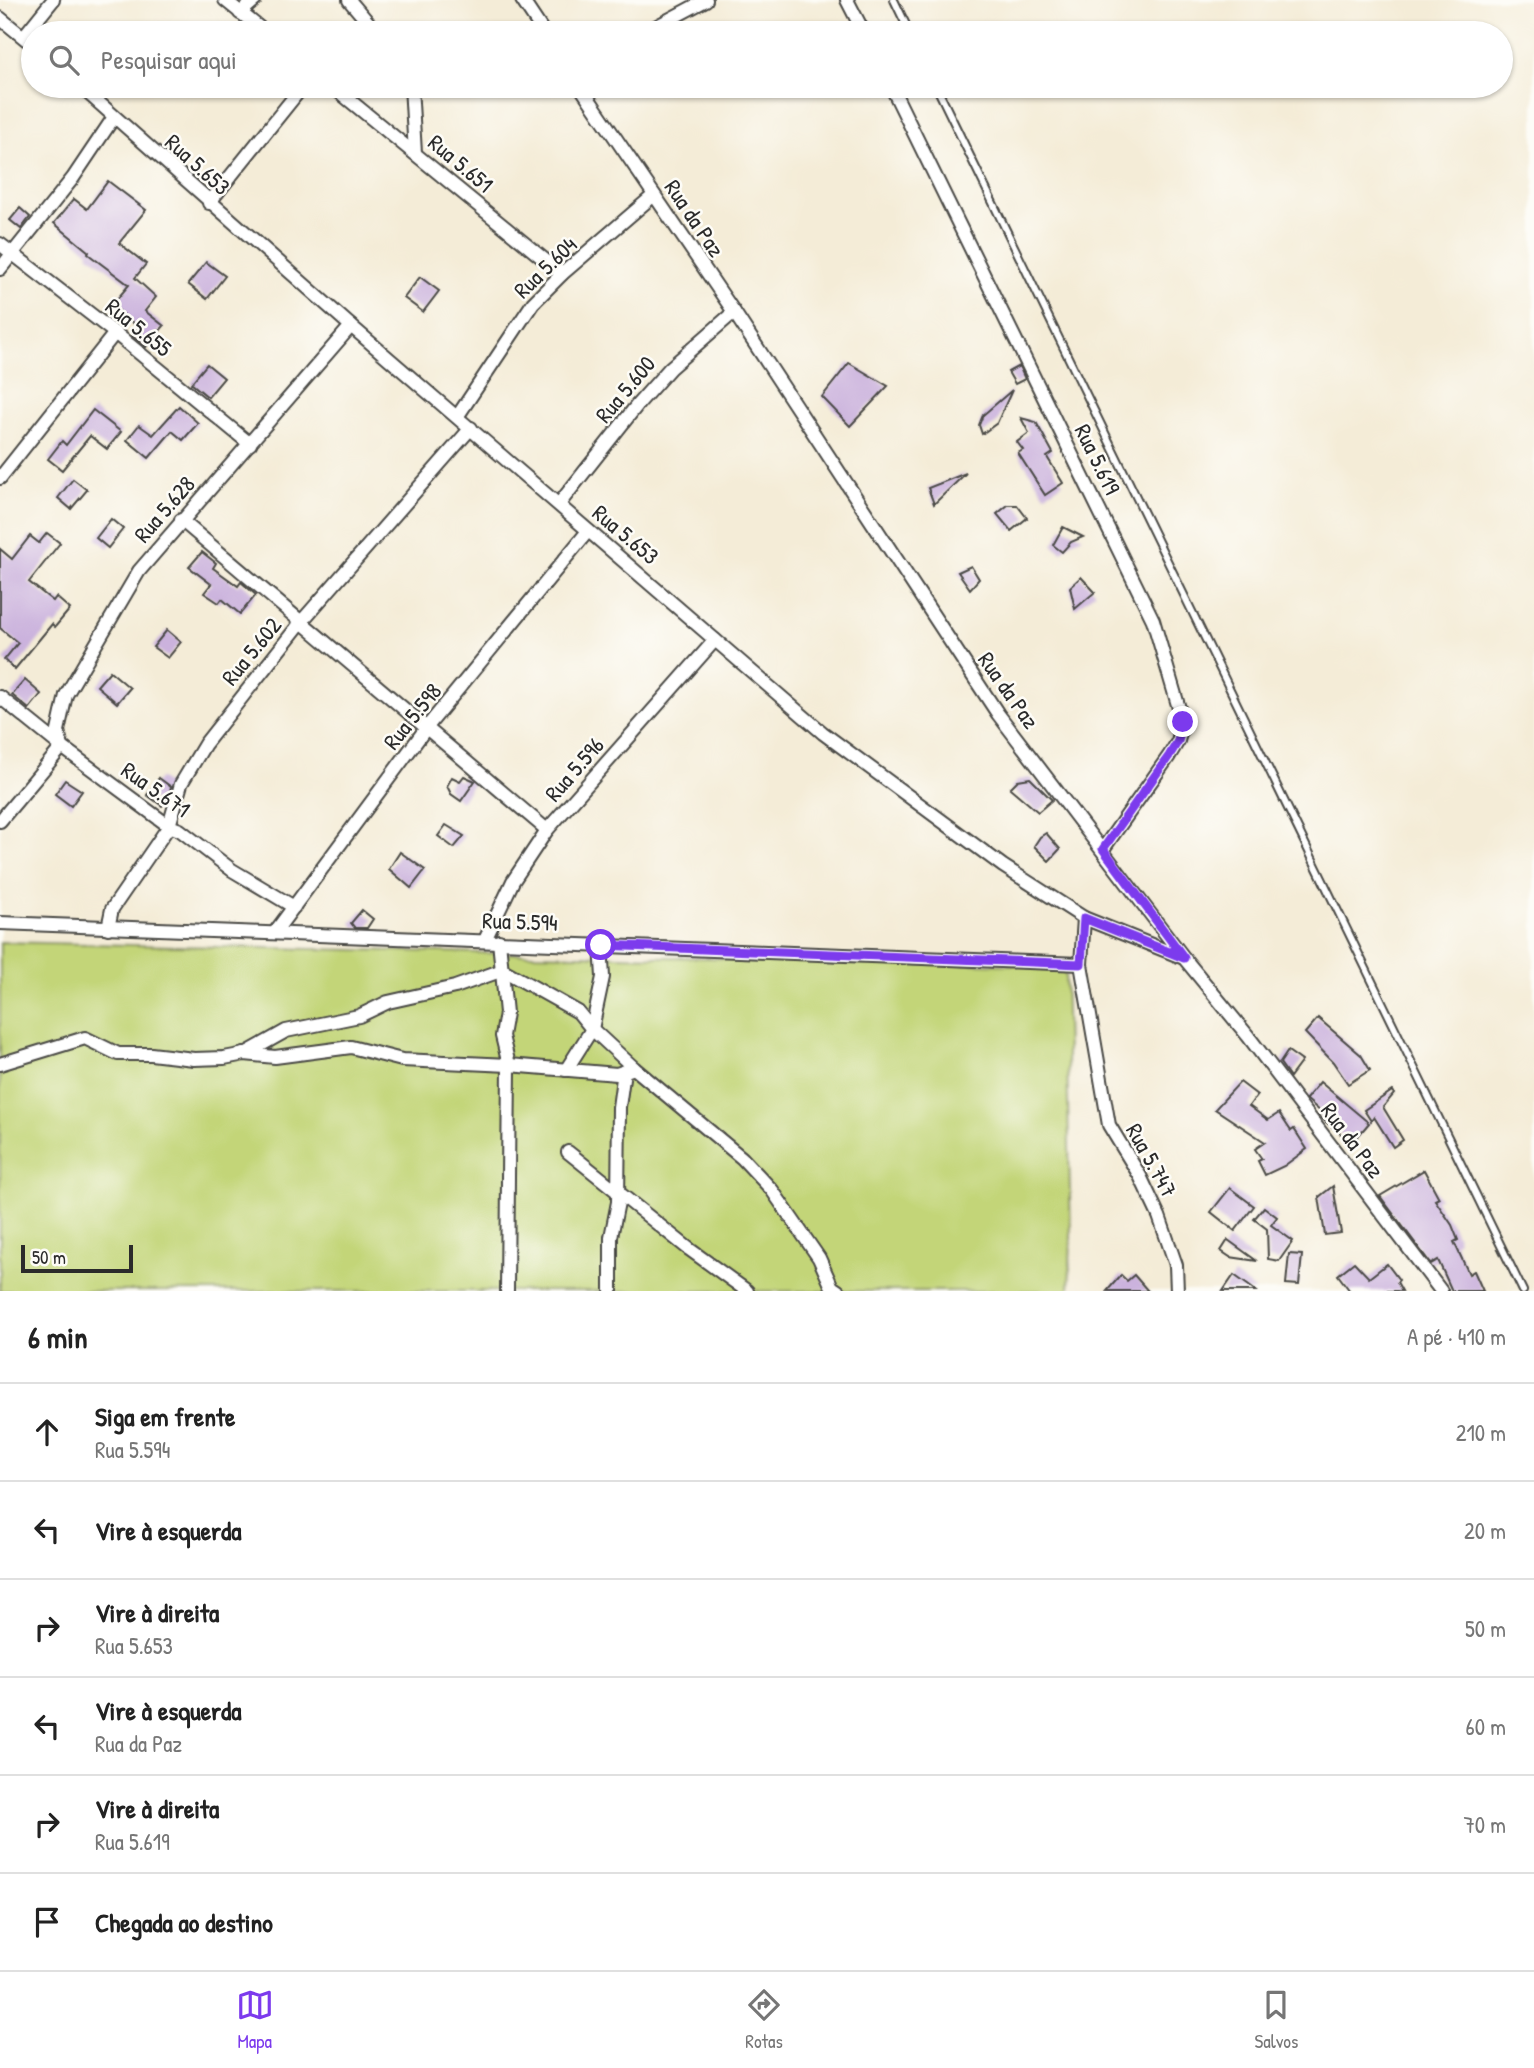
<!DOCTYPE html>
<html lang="pt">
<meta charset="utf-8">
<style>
body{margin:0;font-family:"Patrick Hand",sans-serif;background:#f6f6f6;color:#222}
.scale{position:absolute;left:21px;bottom:18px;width:112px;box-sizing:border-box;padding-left:7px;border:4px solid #2b2b2b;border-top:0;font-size:19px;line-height:24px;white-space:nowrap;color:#2b2b2b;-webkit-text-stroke:5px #fdfcf7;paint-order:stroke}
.stop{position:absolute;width:21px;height:21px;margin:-16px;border:5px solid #7c3aed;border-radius:50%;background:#fff}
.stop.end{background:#7c3aed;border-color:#fff;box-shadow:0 2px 7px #0008}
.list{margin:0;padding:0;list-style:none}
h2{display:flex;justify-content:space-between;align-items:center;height:91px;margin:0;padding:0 28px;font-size:30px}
h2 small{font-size:23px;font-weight:400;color:#767676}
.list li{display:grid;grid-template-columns:46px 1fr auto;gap:21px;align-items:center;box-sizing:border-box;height:98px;padding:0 28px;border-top:2px solid #e0e0e0}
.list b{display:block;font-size:26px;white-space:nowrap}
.list p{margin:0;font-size:23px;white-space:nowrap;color:#767676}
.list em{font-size:23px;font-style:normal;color:#767676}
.icon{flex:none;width:38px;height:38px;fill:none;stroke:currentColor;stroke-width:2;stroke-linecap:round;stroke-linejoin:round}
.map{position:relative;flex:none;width:1534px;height:1291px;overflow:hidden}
.search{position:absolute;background:#fff;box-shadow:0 2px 5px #0004;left:21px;right:21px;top:21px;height:77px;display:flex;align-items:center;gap:18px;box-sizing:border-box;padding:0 24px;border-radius:38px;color:#767676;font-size:26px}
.sheet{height:679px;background:#fff}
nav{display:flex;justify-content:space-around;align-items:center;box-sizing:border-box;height:98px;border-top:2px solid #e0e0e0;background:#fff;font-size:19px;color:#767676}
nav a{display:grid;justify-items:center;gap:4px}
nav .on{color:#7c3aed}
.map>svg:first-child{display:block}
.green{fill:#c3d578;stroke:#778052;stroke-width:2}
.building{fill:#cbb2dd}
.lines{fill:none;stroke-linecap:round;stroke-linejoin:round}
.service-casing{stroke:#494845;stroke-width:10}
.minor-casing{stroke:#494845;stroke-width:16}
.service{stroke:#fff;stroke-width:6}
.minor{stroke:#fff;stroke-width:12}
.route{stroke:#7c3aed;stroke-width:9}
.labels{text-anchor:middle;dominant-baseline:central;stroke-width:5;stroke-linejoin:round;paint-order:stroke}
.street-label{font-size:23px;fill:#2b2b2b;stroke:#fdfcf7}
</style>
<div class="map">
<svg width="1534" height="1291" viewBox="0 0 1534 1291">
<rect width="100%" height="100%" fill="#fdfcf7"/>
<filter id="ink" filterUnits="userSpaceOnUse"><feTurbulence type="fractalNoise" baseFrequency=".0143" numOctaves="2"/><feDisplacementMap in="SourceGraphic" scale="14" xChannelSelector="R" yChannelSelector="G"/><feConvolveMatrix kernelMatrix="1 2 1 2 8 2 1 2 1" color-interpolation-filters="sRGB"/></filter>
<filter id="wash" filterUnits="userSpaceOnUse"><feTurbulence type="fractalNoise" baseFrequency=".00686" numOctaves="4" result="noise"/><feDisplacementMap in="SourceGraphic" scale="28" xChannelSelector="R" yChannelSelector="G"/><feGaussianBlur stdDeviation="1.57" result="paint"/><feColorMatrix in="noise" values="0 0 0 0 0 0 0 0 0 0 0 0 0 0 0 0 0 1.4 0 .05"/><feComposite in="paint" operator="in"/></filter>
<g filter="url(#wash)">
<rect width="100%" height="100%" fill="#f4ecd7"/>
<polygon class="green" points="0,942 1065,966 1071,1238 1069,1291 0,1291"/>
<g id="blocks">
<g class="building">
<polygon points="108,181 146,210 119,243 146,264 135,278 156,297 145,311 164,326 146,347 132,336 139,328 112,305 129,285 88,254 89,252 54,223 74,199 87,209"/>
<polygon points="20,208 30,217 21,229 10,220"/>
<polygon points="206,262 225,276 207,299 188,284"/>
<polygon points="420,277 439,291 423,312 404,298"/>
<polygon points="849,363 888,386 850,426 822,397"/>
<polygon points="207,364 224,378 208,397 191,383"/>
<polygon points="1019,366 1025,379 1015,384 1008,372"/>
<polygon points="1012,390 997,423 982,434 979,425 983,415"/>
<polygon points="179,406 198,423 183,440 172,431 149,458 127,440 139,425 153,435"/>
<polygon points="93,410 121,432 107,449 90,436 62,470 48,459 62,441 66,445"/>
<polygon points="1021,418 1036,422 1053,453 1047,457 1063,483 1045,495 1018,453 1023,450 1017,442 1029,433"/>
<polygon points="966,473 934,504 928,488"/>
<polygon points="73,479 87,490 71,509 58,498"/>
<polygon points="1008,505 1017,505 1027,518 1011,531 997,514"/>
<polygon points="111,519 123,529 108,548 96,538"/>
<polygon points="1063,527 1083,537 1071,542 1062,552 1053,545"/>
<polygon points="47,533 60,543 29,582 53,601 56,597 70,609 55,627 52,624 15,669 4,660 18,643 0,628 0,549 12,559 30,536 39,543"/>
<polygon points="202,552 216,563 213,568 238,586 241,582 256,595 240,614 222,599 219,603 204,593 211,584 189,567"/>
<polygon points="971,566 979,579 970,589 958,572"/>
<polygon points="1081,577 1095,592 1075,609 1070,587"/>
<polygon points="167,630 181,642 168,658 153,647"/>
<polygon points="110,671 130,688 117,703 97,686"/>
<polygon points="25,680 41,694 29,709 12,695"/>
<polygon points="464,776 475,781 461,801 451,794 447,786 452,777 460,781"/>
<polygon points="159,778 171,787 167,800 162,806 147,795"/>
<polygon points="1030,778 1052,800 1038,812 1010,788 1018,780"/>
<polygon points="65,780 82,791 71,806 55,794"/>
<polygon points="446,825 464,836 454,848 438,836"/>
<polygon points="1046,833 1060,849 1049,861 1034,846 1040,837"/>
<polygon points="400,852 425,870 411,888 389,869"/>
<polygon points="362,910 373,919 367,928 355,928 351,923"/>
<polygon points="1318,1018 1361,1055 1370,1070 1348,1084 1333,1062 1305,1033"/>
<polygon points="1288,1051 1302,1061 1290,1077 1280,1063"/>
<polygon points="1240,1082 1257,1095 1249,1106 1268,1120 1279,1113 1291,1131 1294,1129 1307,1149 1284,1166 1265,1175 1258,1161 1262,1159 1255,1149 1265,1142 1215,1109"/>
<polygon points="1320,1082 1369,1123 1352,1143 1321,1118 1319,1115 1321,1112 1306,1099"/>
<polygon points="1392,1091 1394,1094 1383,1107 1403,1140 1393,1147 1374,1117 1371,1121 1364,1110"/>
<polygon points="1424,1170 1439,1198 1435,1200 1452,1225 1458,1240 1454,1242 1469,1274 1474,1271 1483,1291 1452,1291 1438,1260 1431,1264 1380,1196"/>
<polygon points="1333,1186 1341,1233 1325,1235 1319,1197"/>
<polygon points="1230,1188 1254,1206 1235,1231 1211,1212"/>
<polygon points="1264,1207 1277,1217 1271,1225 1293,1241 1279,1261 1268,1259 1267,1229 1254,1219"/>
<polygon points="1228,1240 1257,1261 1230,1257 1221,1251"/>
<polygon points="1289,1254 1302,1255 1299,1285 1286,1284"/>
<polygon points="1354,1262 1369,1278 1387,1264 1399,1280 1397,1282 1402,1291 1350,1291 1338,1275"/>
<polygon points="1121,1275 1127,1281 1134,1275 1148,1291 1107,1291"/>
<polygon points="1234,1275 1256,1291 1223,1291"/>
</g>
</g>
</g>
<g filter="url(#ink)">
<use href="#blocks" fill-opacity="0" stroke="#494845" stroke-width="2"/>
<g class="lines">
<defs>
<g id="service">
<polyline points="894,0 910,33"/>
<polyline points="936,86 1523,1291"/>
</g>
<g id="minor">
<polyline points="225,0 266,33"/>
<polyline points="349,0 377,33"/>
<polyline points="522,0 544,33"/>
<polyline points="847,0 864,33"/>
<polyline points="240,13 255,0"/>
<polyline points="0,18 33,45"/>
<polyline points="644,33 706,0"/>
<polyline points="24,36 53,0"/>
<polyline points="80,86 351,326 823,733 1003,866 1084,918 1184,958"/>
<polyline points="332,86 562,274"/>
<polyline points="411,86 415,153"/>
<polyline points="580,86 734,312 998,714 1184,958 1248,1036 1441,1291"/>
<polyline points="891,86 1153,620 1183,722 1178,741 1169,756 1103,849"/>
<polyline points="209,203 303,86"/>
<polyline points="0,244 115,333 250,444"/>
<polyline points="0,269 73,178 114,117"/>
<polyline points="457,417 533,303 562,274 654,195"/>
<polyline points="0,478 115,333"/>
<polyline points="559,504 638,404 670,368 734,312"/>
<polyline points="181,520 547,830"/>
<polyline points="0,697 62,747 169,826 180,830 232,870 294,907"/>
<polyline points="0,821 62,747 58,731 66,695 139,571 351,326"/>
<polyline points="1084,918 1081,964 1109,1125 1140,1176 1159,1216 1176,1265 1177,1291"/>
<polyline points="0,923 1081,964"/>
<polyline points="108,928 112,909 169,826 181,784 205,744 302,621 471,428"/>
<polyline points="275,932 427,727 588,531"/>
<polyline points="485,940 513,881 547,830 715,640"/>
<polyline points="499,941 506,1013 502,1036 509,1065 507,1291"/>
<polyline points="245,1054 286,1031 359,1016 388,1002 455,987 503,970 578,1012 592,1029 634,1068 742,1158 772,1190 819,1258 832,1287 838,1291"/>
<polyline points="0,1064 85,1038 118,1054 151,1054 194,1059 224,1058 245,1054 275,1057 351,1047 402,1060 509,1065 617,1074 634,1068"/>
<polyline points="566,1070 592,1029 603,977 601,945"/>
<polyline points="568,1152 689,1249 747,1291"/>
<polyline points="611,1291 611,1237 618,1202 619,1107 624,1071"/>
</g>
</defs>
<use href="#service" class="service-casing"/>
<use href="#minor" class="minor-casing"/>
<use href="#service" class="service"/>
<use href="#minor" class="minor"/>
</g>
</g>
<g class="lines" filter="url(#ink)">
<polyline class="route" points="601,945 1081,964 1084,918 1184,958 1103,849 1169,756 1178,741 1183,722"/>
</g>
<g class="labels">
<g class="street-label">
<text transform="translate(461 163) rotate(40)">Rua 5.651</text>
<text transform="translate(198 164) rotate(42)">Rua 5.653</text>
<text transform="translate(695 218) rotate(56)">Rua da Paz</text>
<text transform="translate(545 267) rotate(-44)">Rua 5.604</text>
<text transform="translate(139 327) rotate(39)">Rua 5.655</text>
<text transform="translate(625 389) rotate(-50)">Rua 5.600</text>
<text transform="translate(1098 459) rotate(64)">Rua 5.619</text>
<text transform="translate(164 509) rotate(-49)">Rua 5.628</text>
<text transform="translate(626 534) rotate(40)">Rua 5.653</text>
<text transform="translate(251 651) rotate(-51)">Rua 5.602</text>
<text transform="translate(1009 690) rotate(55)">Rua da Paz</text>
<text transform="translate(412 716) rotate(-51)">Rua 5.598</text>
<text transform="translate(574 769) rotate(-49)">Rua 5.596</text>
<text transform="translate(156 789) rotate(35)">Rua 5.671</text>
<text transform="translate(520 921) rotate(2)">Rua 5.594</text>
<text transform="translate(1353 1140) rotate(53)">Rua da Paz</text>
<text transform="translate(1152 1160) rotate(61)">Rua 5.747</text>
</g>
</g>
</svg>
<div class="scale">50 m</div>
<div class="stop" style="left:601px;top:945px"></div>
<div class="stop end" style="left:1183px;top:722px"></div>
<div class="search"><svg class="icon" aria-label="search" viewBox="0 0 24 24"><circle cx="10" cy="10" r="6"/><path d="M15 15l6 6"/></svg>Pesquisar aqui</div>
</div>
<section class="sheet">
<h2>6 min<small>A pé · 410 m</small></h2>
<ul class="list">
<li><svg class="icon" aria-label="ahead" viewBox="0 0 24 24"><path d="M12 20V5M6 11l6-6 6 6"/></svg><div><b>Siga em frente</b><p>Rua 5.594</p></div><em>210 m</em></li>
<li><svg class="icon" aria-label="left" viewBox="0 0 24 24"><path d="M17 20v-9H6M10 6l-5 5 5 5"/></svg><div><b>Vire à esquerda</b></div><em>20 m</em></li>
<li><svg class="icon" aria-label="right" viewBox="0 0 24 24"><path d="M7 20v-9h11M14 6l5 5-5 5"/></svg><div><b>Vire à direita</b><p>Rua 5.653</p></div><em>50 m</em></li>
<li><svg class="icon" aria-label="left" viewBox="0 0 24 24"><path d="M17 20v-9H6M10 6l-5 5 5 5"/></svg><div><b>Vire à esquerda</b><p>Rua da Paz</p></div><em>60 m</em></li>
<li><svg class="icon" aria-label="right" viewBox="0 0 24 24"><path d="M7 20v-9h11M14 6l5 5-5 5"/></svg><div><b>Vire à direita</b><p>Rua 5.619</p></div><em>70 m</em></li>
<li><svg class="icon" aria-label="arrive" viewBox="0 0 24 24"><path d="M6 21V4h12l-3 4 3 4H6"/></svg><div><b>Chegada ao destino</b></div></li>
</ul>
</section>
<nav>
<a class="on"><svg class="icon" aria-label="map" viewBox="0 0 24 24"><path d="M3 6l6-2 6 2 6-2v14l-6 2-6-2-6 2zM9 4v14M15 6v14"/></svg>Mapa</a>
<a><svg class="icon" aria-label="directions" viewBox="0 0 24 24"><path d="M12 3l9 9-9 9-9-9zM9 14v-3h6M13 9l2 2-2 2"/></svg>Rotas</a>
<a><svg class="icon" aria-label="saved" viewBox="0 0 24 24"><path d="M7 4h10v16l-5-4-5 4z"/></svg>Salvos</a>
</nav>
